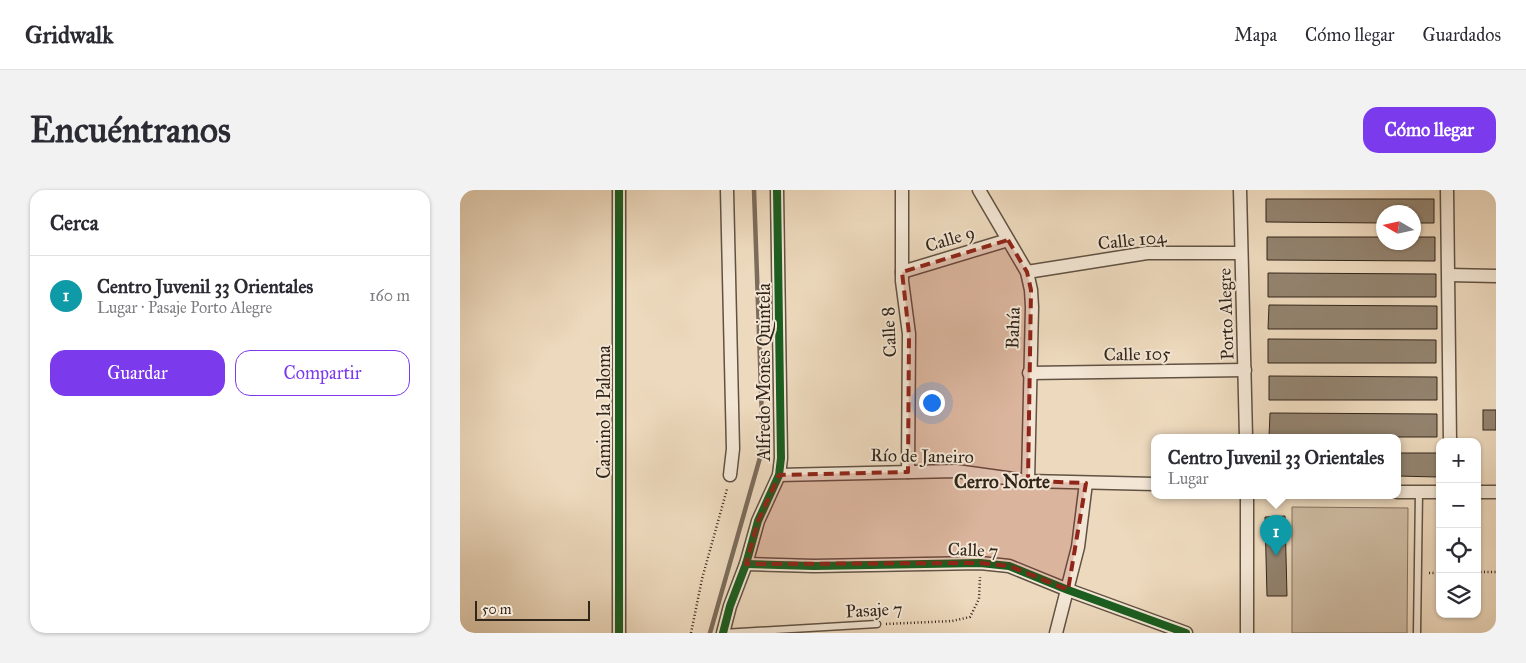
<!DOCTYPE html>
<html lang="es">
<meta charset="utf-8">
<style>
body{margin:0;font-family:"IM FELL Great Primer",serif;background:#f2f2f3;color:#2b2b33}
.controls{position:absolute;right:15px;bottom:15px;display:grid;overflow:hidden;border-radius:10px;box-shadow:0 1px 4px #0004}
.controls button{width:45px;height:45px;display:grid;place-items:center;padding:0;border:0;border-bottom:1px solid #e1e1e2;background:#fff;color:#2b2b33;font:25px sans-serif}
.compass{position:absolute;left:916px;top:15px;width:45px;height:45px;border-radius:50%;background:#fff;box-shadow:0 1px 4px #0004;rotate:279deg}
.scale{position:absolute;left:15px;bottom:12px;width:115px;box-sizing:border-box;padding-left:5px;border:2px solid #32251a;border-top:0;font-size:14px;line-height:18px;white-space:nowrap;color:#32251a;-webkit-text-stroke:4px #f3e6d4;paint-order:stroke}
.you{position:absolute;left:471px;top:212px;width:18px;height:18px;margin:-12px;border:4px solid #fff;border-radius:50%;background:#1a73e8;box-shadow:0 0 0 8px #1a73e833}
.badge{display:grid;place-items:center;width:32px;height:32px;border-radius:50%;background:#7c3aed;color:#fff;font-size:16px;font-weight:700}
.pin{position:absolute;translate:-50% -41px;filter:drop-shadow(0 1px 2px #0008)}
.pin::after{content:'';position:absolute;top:26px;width:18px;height:15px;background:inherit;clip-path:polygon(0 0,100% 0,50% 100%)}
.popup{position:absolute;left:691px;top:244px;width:250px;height:65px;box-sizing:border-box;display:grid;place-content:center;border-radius:10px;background:#fff;filter:drop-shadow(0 1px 4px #0005);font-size:16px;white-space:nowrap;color:#7c7c81}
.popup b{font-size:19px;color:#2b2b33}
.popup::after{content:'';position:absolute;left:50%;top:100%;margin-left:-10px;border:10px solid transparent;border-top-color:#fff}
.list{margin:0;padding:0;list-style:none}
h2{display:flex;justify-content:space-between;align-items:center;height:65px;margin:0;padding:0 20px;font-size:21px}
h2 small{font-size:16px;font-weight:400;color:#7c7c81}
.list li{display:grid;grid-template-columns:32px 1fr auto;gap:15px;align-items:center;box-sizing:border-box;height:80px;padding:0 20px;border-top:1px solid #e1e1e2}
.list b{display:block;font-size:19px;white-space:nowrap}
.list p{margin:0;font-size:16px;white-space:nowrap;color:#7c7c81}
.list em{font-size:16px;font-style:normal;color:#7c7c81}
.actions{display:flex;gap:10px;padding:15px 20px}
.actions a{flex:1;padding:11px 0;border:1px solid #7c3aed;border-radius:15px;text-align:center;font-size:18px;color:#7c3aed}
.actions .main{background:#7c3aed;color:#fff}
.icon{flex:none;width:28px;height:28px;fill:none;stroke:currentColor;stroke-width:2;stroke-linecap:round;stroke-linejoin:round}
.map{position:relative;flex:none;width:1036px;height:443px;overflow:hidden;border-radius:15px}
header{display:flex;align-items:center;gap:30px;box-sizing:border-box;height:70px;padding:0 25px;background:#fff;border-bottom:1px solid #e1e1e2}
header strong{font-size:24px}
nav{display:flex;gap:28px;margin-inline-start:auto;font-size:18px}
.intro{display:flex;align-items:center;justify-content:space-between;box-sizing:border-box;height:120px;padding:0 30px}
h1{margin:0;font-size:35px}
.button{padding:12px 22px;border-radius:15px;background:#7c3aed;color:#fff;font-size:18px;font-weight:700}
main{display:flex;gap:30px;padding:0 30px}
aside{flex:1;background:#fff;border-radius:15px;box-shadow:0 1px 4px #0004}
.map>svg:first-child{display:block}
.green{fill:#cdbaa1;stroke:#80705e}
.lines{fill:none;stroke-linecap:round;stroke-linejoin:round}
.stream{stroke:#7c6c5b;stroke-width:4.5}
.building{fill:#93836f;stroke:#32251a}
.service-casing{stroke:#615243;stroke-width:9}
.minor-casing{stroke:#615243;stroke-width:15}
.path{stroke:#32251a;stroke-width:2.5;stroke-dasharray:1 2.5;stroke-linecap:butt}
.service{stroke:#f3e6d4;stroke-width:6}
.minor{stroke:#f3e6d4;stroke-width:12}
.cycleway-casing{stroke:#f3e6d4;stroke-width:11}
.cycleway{stroke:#1b5e20;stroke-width:8}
.marked{fill:#8f2418;fill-opacity:0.2;stroke:#8f2418;stroke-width:4;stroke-dasharray:10 6;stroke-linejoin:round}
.labels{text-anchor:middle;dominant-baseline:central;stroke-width:4;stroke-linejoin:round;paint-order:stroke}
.street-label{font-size:18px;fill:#32251a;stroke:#f3e6d4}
.neighbourhood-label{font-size:19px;font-weight:bold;fill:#32251a;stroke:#f3e6d4}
</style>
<header>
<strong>Gridwalk</strong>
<nav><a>Mapa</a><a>Cómo llegar</a><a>Guardados</a></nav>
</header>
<div class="intro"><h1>Encuéntranos</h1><a class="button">Cómo llegar</a></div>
<main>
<aside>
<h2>Cerca<small></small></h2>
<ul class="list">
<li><span class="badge" style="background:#0f9aa8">1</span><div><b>Centro Juvenil 33 Orientales</b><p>Lugar · Pasaje Porto Alegre</p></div><em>160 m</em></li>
</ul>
<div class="actions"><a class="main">Guardar</a><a>Compartir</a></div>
</aside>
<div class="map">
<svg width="1036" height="443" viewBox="0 0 1036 443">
<rect width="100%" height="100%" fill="#edd9bd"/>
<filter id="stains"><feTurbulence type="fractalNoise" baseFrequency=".004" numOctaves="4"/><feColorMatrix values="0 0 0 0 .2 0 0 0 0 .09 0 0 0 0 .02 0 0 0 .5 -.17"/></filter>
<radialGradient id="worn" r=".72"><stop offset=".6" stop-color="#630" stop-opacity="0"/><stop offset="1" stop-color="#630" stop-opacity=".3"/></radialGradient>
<polygon class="green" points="832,317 948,318 947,443 832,443"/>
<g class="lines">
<polyline class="stream" points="250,443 303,257 294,0"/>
</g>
<g class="building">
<polygon points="806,9 974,9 974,33 954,33 954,22 924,22 924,33 806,32"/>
<polygon points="807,47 924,47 924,52 954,52 954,47 975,47 975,71 807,70"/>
<polygon points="808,83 976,84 976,107 808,107"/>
<polygon points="809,115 977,116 977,139 808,139"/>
<polygon points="808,149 976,150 976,173 808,173"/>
<polygon points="809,186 977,187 977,210 809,210"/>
<rect x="1023" y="220" width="13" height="20"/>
<polygon points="810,223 977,224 977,247 809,247"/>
<polygon points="937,263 978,263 978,287 937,286"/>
<polygon points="825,326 827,406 807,406 805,327"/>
</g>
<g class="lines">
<defs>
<g id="service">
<polyline points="263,443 417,434"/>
<polyline points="957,443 959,302"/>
</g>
<g id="minor">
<polyline points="159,0 159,443"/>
<polyline points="267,0 273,259 270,285"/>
<polyline points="442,0 442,91 449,144 448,282"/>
<polyline points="519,0 567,82 571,100 572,117 568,291"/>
<polyline points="780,0 786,247"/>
<polyline points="987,0 990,252"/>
<polyline points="442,82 548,50"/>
<polyline points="567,82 687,63 781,63"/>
<polyline points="989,85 1036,86"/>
<polyline points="569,183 785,180"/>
<polyline points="319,285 496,281 568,291 695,294"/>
<polyline points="937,302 980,302"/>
<polyline points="1017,302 1036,302"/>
<polyline points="286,374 354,376 520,373 549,376 608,400 726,443"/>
<polyline points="263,443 270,416 286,374 298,331 319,285 321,268 317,0"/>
<polyline points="596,443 618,357 626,293"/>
<polyline points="787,443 787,305"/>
</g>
</defs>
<use href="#service" class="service-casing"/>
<use href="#minor" class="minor-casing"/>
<g class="path">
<polyline points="1017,382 1036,382"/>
<polyline points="969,383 980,383"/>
<polyline points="426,434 492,431 510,427 519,409 520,387"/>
<polyline points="231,443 242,389 267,299"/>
</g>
<use href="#service" class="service"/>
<use href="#minor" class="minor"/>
<defs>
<g id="cycleway">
<polyline points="159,0 159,443"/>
<polyline points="286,374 354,376 520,373 549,376 608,400 726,443"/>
<polyline points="263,443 270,416 286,374 298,331 319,285 321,268 317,0"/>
</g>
</defs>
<use href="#cycleway" class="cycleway-casing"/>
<use href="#cycleway" class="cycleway"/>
</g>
<path class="marked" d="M548 50 567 82 571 100 568 291 626 293 608 400 549 376 520 373 286 374 298 331 319 285 448 282 449 144 442 82Z"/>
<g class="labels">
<g class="street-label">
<text transform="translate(490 49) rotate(-17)">Calle 9</text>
<text transform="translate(672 50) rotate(-6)">Calle 104</text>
<text transform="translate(766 124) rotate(-92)">Porto Alegre</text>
<text transform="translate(553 138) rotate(-88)">Bahía</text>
<text transform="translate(429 142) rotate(-93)">Calle 8</text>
<text transform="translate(677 164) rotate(-1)">Calle 105</text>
<text transform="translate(304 182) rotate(-90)">Alfredo Mones Quintela</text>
<text transform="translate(144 222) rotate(-90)">Camino la Paloma</text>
<text transform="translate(462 266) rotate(1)">Río de Janeiro</text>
<text transform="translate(513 360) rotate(2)">Calle 7</text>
<text transform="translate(414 420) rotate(-3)">Pasaje 7</text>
</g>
<g class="neighbourhood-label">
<text x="542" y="291">Cerro Norte</text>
</g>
</g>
<rect width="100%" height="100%" filter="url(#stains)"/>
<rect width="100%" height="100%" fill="url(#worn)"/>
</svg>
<div class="controls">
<button>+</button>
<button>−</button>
<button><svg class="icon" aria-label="locate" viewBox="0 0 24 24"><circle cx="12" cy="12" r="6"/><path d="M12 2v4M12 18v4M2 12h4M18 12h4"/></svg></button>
<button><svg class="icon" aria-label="layers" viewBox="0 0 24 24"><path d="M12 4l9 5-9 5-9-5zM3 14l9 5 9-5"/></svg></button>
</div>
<svg class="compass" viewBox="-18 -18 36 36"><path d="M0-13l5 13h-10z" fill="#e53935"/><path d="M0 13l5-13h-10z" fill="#7c7c81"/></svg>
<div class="scale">50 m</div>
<div class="you"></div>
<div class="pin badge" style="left:816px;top:366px;background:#0f9aa8">1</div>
<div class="popup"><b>Centro Juvenil 33 Orientales</b>Lugar</div>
</div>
</main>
